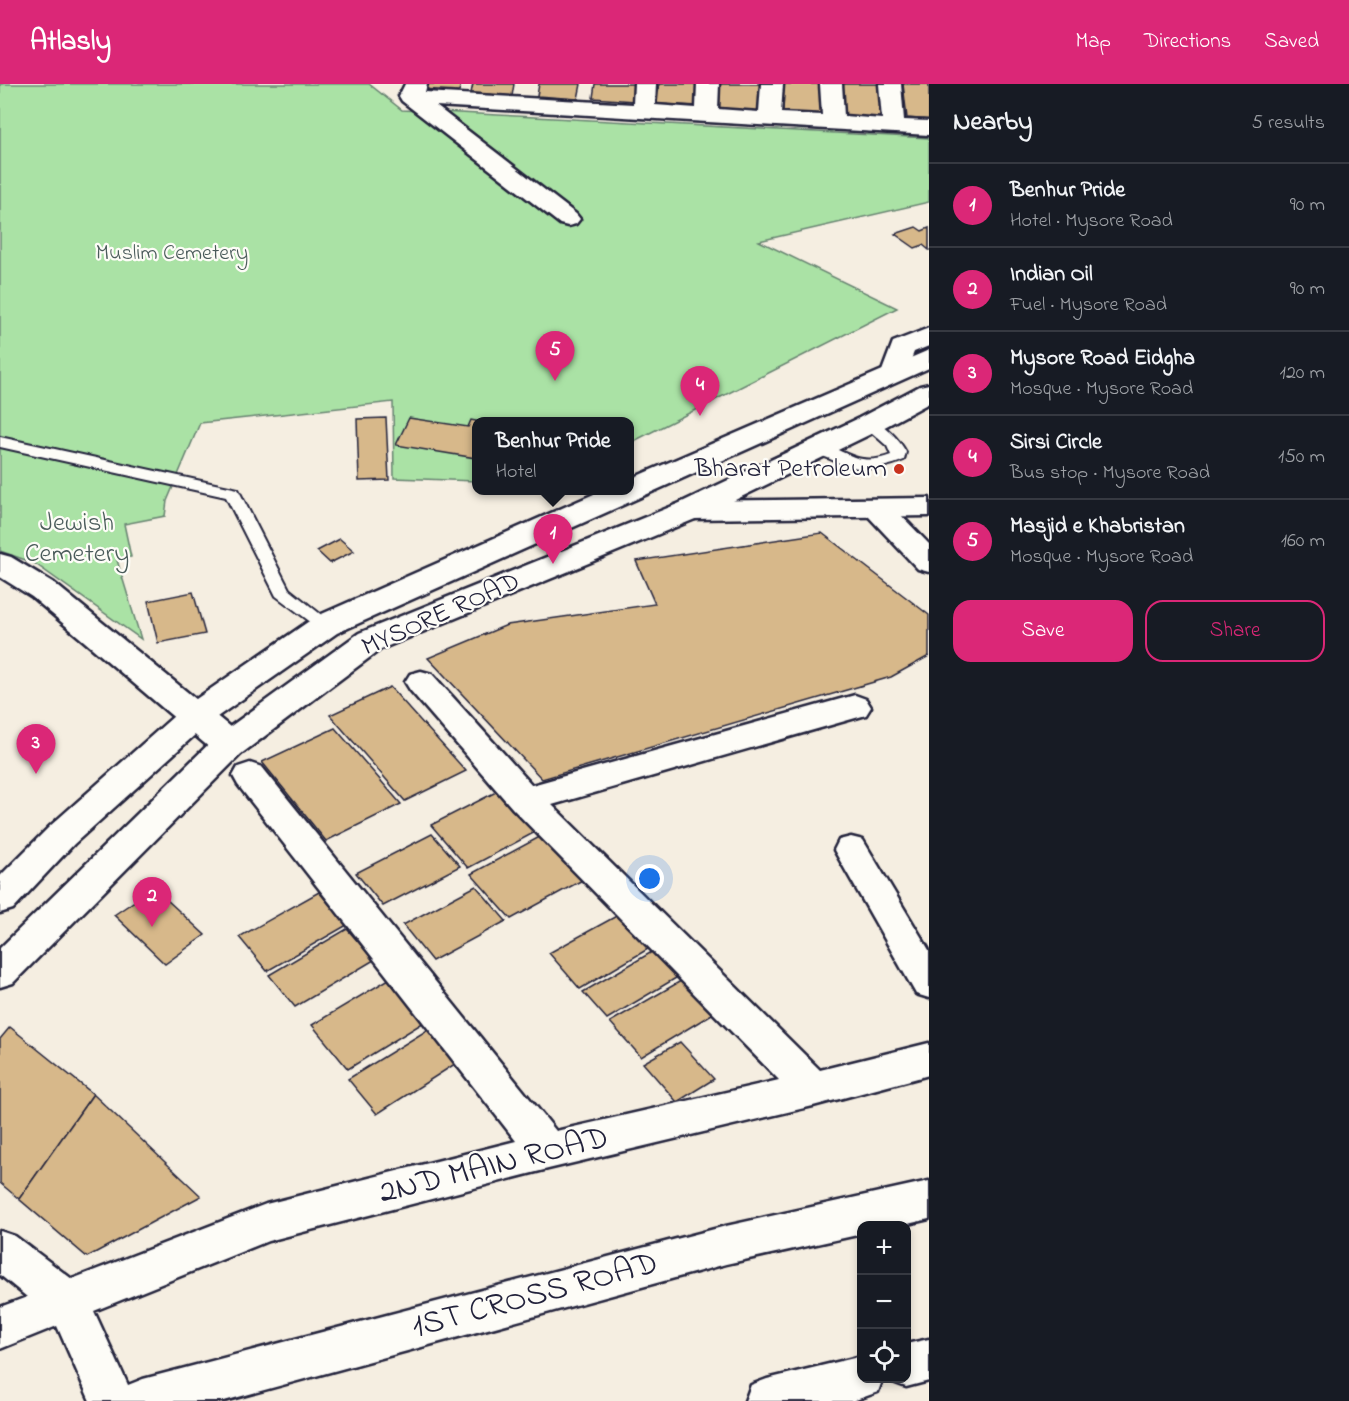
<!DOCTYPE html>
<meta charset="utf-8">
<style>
body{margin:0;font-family:"Indie Flower",sans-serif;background:#242831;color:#f1f3f6}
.controls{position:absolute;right:18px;bottom:18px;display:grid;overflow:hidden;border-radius:12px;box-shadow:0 3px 9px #0003}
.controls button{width:54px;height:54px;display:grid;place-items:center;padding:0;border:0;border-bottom:2px solid #363941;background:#171b24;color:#f1f3f6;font:30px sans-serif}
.you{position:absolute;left:650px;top:795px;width:21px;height:21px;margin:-15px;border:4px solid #fff;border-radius:50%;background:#1a73e8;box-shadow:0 0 0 9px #1a73e833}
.badge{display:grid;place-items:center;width:39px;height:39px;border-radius:50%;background:#db2777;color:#fff;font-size:20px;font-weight:700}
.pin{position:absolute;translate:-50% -50px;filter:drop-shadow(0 2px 3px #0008)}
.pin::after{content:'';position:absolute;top:32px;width:21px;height:18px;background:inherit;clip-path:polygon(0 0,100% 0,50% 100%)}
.popup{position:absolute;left:472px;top:333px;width:162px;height:78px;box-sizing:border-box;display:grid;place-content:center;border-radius:12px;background:#171b24;filter:drop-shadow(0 2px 4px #0005);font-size:20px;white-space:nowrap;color:#9ea1a6}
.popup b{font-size:22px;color:#f1f3f6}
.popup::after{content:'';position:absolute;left:50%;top:100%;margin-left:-12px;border:12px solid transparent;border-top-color:#171b24}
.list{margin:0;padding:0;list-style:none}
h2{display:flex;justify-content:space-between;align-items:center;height:78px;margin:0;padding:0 24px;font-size:26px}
h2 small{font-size:20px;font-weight:400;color:#9ea1a6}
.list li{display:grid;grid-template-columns:39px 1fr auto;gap:18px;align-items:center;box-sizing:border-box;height:84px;padding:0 24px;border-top:2px solid #363941}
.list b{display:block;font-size:22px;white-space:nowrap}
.list p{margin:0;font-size:20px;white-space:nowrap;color:#9ea1a6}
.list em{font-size:20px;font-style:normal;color:#9ea1a6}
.actions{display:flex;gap:12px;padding:18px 24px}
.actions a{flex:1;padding:14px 0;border:2px solid #db2777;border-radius:18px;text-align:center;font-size:21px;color:#db2777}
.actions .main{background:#db2777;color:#fff}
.icon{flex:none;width:33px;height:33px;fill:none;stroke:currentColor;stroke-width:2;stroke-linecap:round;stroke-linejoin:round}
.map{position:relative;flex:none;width:929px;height:1317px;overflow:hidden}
header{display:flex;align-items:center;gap:36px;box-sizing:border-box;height:84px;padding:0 30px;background:#db2777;color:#fff}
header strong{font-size:28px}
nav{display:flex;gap:33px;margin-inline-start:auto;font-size:21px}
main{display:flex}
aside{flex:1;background:#171b24}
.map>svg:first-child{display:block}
.green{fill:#aae2a5;stroke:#668270;stroke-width:1.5}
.building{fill:#d7b88a;stroke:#22223b;stroke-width:1.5}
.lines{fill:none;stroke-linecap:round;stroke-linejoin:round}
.service-casing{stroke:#22223b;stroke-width:4}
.minor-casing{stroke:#22223b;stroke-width:5}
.tertiary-casing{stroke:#22223b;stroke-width:5}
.secondary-casing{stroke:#22223b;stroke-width:5}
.trunk-casing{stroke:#22223b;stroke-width:5}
.service{fill:#fdfcf7;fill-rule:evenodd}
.minor{fill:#fdfcf7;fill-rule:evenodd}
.tertiary{fill:#fdfcf7;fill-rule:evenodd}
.secondary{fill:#fdfcf7;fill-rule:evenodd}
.trunk{fill:#fdfcf7;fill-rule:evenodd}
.poi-dot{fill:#c8321e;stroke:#fdfcf7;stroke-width:2}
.labels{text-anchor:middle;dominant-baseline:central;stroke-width:4.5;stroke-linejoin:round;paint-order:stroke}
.far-park-label{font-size:22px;fill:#4b5c5b;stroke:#fdfcf7}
.poi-label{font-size:27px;fill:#22223b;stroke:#fdfcf7;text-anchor:end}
.park-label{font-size:27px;fill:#4b5c5b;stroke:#fdfcf7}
.street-label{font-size:27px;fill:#22223b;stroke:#fdfcf7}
.near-street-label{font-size:33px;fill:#22223b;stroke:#fdfcf7}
</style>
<header>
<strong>Atlasly</strong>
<nav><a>Map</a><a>Directions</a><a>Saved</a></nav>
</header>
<main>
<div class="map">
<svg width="929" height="1317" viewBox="0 0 929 1317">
<rect width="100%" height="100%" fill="#f5eee1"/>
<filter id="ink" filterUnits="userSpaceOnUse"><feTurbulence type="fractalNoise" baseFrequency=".0167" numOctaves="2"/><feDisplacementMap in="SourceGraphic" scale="12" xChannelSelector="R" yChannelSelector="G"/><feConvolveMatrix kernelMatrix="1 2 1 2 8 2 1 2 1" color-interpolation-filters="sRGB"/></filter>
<g filter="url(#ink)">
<polygon class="green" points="0,0 369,0 402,26 929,54 929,118 759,157 897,224 630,359 630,338 476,338 476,397 394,394 393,318 200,339 167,417 165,432 124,440 131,473 117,476 141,555 34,479 0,467"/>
<g class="building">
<polygon points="420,0 461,0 459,7 419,5"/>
<polygon points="473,0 514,0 512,12 471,9"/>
<polygon points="539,0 581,0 578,15 537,12"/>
<polygon points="595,0 636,0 634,17 593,14"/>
<polygon points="659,0 700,0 699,22 657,20"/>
<polygon points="720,0 761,0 760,27 719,24"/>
<polygon points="783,0 824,0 825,31 783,29"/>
<polygon points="839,0 880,0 882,34 840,31"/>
<polygon points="903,0 929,0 929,36 907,34"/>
<polygon points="916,143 922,147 929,144 929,166 923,161 915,164 895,150"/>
<polygon points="386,334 389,396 359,397 357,335"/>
<polygon points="409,334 468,343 471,336 481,338 476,338 476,374 396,361"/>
<polygon points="822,449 929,531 929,572 891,593 542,695 428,574 507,541 655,520 636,477"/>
<polygon points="340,455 354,467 330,479 317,467"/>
<polygon points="193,508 205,550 158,559 148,517"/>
<polygon points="390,603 466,687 405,717 330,631"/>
<polygon points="335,644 401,720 326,757 262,678"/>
<polygon points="502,705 539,746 468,784 431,741"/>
<polygon points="547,749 588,793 511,835 471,790"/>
<polygon points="432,750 460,782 383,822 356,789"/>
<polygon points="476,802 506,837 432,877 403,841"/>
<polygon points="154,804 205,851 165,880 114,831"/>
<polygon points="319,808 347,841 267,887 239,853"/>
<polygon points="622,829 653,862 580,905 549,869"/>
<polygon points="347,845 374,876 295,923 269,891"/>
<polygon points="657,865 681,891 607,935 583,908"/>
<polygon points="686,894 717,927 641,973 610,938"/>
<polygon points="389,895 426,937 348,985 312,941"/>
<polygon points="10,943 93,1010 19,1115 0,1099 0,955"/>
<polygon points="429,945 458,978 377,1030 348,995"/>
<polygon points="680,958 714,995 677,1018 643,979"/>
<polygon points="93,1010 201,1112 87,1173 19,1115"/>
</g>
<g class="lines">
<defs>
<g id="service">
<path d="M869 335C884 339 899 355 906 368L904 376C878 387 856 388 830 375 823 372 814 369 809 363L817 358C847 366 857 384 891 371L887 362 862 340Z"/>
<polygon points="0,353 238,405 289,505 334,541 332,545 320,545 276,512 226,413 0,363"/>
</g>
<g id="minor">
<polygon points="405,0 427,0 425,8 633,20 634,0 656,0 655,21 696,24 697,0 719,0 718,25 759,28 761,0 783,0 781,29 822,31 820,0 842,0 844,32 882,35 879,0 901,0 904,36 929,37 929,51 436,22 576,130 580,135 576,140 568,142 560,140 402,17 399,12"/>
<polygon points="879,417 889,419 929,460 929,488 918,485 869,433 865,426 869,419"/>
<polygon points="421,587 432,590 532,701 855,611 866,615 871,623 866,631 552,721 820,986 929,959 929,991 813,1022 548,1085 268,1157 94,1227 128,1301 143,1295 726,1142 929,1097 929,1135 899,1142 862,1142 862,1150 726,1180 224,1317 90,1317 57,1242 0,1265 0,1223 27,1213 0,1191 0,1147 15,1152 72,1195 266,1120 516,1057 238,701 233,692 238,683 250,679 262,683 556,1047 779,996 513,725 410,606 405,598 410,590"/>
<polygon points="851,753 863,756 929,866 929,914 916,910 834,766 839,756"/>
<polygon points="929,1255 929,1297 906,1303 890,1297 889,1294 906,1294 906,1260"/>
<polygon points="862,1272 862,1294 883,1294 878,1308 853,1317 745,1317 751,1301 767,1295"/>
</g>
<polygon id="tertiary" points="0,470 11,473 54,499 241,652 246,661 241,670 229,673 217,670 32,513 0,493"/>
<g id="secondary">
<polygon points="929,244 929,262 914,268 904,293 895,295 886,293 882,287 893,258"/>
<polygon points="929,414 929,432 690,435 680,433 676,426 680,419 690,417"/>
</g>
<g id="trunk">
<polygon points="929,266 929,284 337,549 207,640 74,760 13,825 0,829 0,792 50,742 183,624 315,533 603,406 630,406 630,395"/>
<polygon points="929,300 929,319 879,346 700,433 381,565 241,670 13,899 0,903 0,864 217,652 359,549 680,419 859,334 920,302"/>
</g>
</defs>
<use href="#service" class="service-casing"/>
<use href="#minor" class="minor-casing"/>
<use href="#tertiary" class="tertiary-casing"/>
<use href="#secondary" class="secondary-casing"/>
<use href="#trunk" class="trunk-casing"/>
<use href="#service" class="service"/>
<use href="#minor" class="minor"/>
<use href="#tertiary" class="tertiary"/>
<use href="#secondary" class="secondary"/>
<use href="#trunk" class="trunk"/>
</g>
</g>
<circle class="poi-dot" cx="899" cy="385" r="6"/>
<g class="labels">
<g class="far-park-label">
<text x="172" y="170">Muslim Cemetery</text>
</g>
<g class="poi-label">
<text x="887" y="385">Bharat Petroleum</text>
</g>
<g class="park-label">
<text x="77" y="439">Jewish<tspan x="77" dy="31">Cemetery</tspan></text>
</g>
<g class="street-label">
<text transform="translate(441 531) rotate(-24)">MYSORE ROAD</text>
</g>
<g class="near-street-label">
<text transform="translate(494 1082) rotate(-14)">2ND MAIN ROAD</text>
<text transform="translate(535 1212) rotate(-15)">1ST CROSS ROAD</text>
</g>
</g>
</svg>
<div class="controls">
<button>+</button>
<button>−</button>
<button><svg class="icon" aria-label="locate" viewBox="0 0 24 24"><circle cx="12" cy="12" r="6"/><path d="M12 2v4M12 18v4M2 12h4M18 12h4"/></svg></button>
</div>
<div class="you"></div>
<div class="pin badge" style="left:553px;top:480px">1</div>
<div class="popup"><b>Benhur Pride</b>Hotel</div>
<div class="pin badge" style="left:152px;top:843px">2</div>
<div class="pin badge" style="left:36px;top:690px">3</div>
<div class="pin badge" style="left:700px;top:332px">4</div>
<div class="pin badge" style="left:555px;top:297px">5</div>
</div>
<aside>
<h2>Nearby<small>5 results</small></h2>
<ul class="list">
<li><span class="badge">1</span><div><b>Benhur Pride</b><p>Hotel · Mysore Road</p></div><em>90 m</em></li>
<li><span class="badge">2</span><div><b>Indian Oil</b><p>Fuel · Mysore Road</p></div><em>90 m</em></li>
<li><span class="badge">3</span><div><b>Mysore Road Eidgha</b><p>Mosque · Mysore Road</p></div><em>120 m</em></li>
<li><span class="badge">4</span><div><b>Sirsi Circle</b><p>Bus stop · Mysore Road</p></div><em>150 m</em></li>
<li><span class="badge">5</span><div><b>Masjid e Khabristan</b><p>Mosque · Mysore Road</p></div><em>160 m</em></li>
</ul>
<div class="actions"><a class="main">Save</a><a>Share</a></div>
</aside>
</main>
